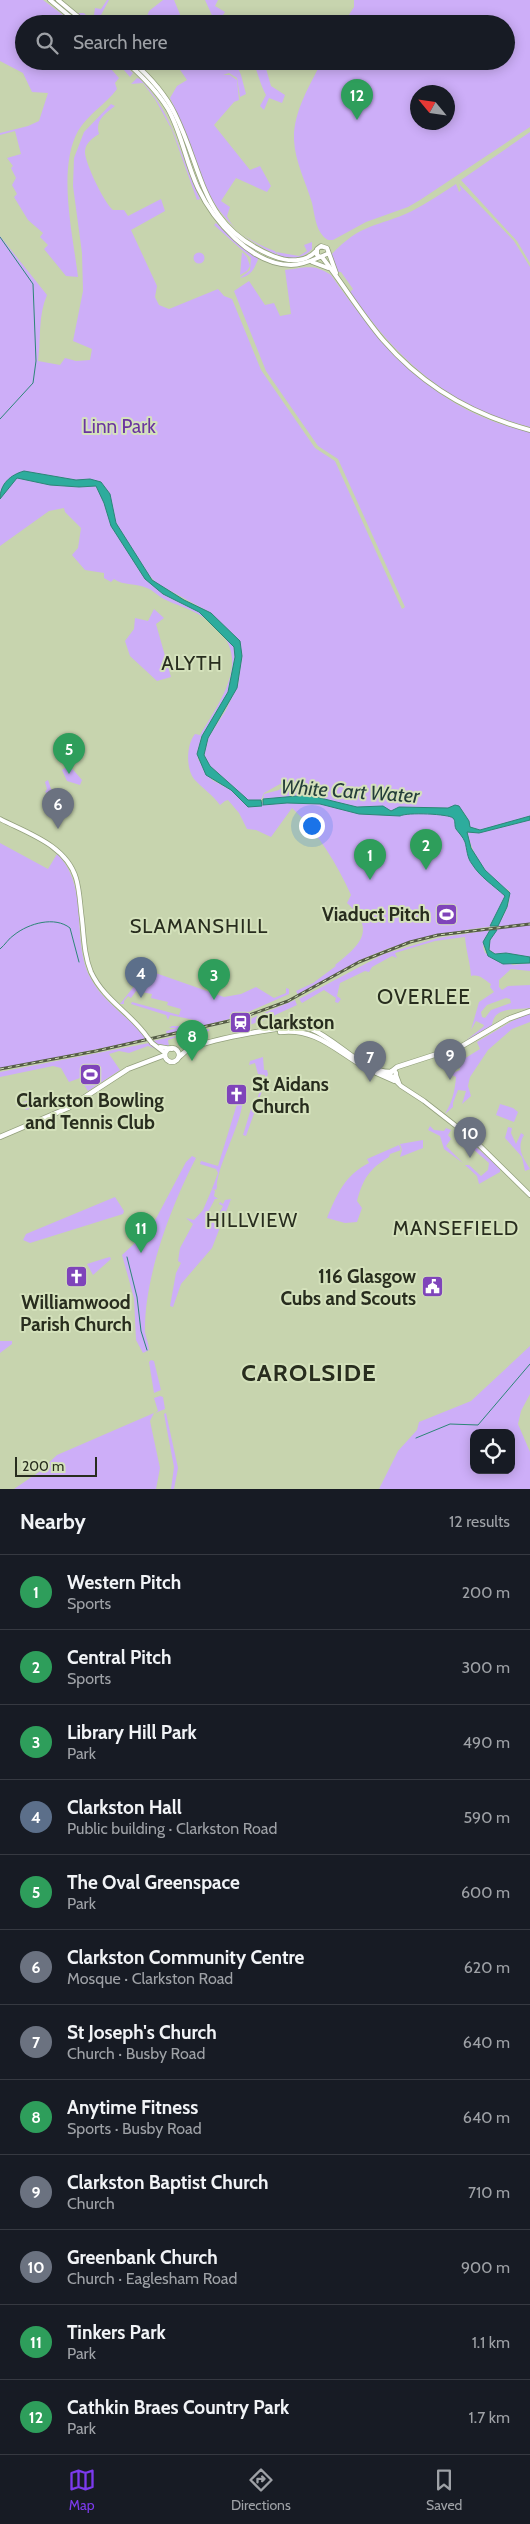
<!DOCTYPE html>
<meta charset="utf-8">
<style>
body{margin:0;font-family:Cabin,sans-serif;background:#20242c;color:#f1f3f6}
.controls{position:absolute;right:15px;bottom:15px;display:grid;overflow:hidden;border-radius:10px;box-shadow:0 2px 12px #0003}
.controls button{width:45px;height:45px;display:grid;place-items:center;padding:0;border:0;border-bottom:1px solid #363941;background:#171b24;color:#f1f3f6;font:25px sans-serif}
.compass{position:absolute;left:410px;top:85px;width:45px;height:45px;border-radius:50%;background:#171b24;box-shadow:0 2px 12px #0003;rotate:299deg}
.scale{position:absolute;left:15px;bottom:12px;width:82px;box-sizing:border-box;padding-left:5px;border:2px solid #282d1e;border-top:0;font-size:14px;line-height:18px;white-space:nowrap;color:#282d1e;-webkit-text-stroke:4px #d4e1bb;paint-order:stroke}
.you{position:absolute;left:311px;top:825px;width:18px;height:18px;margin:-12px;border:4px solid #fff;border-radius:50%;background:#1a73e8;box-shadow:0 0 0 8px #1a73e833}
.badge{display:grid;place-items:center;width:32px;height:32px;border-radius:50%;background:#7c3aed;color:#fff;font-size:16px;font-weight:700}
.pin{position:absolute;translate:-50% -41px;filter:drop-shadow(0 1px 2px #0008)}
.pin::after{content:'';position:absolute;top:26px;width:18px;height:15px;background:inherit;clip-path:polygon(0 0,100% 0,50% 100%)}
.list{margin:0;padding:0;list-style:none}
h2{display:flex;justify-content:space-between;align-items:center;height:65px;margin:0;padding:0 20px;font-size:21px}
h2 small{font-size:16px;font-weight:400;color:#9ea1a6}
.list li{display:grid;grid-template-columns:32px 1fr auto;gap:15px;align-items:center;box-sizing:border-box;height:75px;padding:0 20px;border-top:1px solid #363941}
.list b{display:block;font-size:19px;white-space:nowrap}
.list p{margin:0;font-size:16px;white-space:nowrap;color:#9ea1a6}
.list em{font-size:16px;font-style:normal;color:#9ea1a6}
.icon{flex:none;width:28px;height:28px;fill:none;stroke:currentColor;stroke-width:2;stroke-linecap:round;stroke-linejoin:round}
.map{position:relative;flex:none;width:530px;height:1489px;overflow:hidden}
.search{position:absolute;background:#171b24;box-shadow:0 2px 12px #0003;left:15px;right:15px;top:15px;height:55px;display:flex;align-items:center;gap:12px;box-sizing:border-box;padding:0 18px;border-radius:28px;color:#9ea1a6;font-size:19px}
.sheet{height:965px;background:#171b24}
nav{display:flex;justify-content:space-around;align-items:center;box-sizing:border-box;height:70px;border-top:1px solid #363941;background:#171b24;font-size:14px;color:#9ea1a6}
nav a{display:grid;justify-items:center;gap:2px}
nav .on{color:#7c3aed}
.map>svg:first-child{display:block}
.green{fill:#cdaef8;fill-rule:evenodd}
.water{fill:#2dac9d;stroke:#2c8677}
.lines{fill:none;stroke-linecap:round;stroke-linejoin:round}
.stream{stroke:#2c8677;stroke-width:1}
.secondary-casing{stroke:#93a07c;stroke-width:5.5}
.primary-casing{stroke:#93a07c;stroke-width:6}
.secondary{stroke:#fff;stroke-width:4}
.primary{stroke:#fff;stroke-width:4.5}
.rail-casing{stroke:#555c46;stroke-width:3}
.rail{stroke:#d4e1bb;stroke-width:1;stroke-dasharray:4;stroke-linecap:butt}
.secondary-bridge-casing{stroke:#93a07c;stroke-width:5.5;stroke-linecap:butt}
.secondary-bridge{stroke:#fff;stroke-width:4}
.labels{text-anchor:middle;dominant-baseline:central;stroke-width:4;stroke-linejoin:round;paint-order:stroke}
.park-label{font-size:19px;fill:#6a349f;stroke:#d4e1bb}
.poi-label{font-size:19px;font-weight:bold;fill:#282d1e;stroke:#d4e1bb;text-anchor:end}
.neighbourhood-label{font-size:20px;letter-spacing:1px;fill:#282d1e;stroke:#d4e1bb}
.water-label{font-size:20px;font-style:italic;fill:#243e3a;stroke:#d4e1bb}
.quarter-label{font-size:21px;letter-spacing:1px;fill:#282d1e;stroke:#d4e1bb}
.district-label{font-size:24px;font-weight:bold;letter-spacing:1px;fill:#282d1e;stroke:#d4e1bb}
</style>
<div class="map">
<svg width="530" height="1489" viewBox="0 0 530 1489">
<rect width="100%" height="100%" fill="#c7d4ae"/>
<g class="green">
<path d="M0 0H43L75 24H24V61H120L133 73 130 77 117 62 111 69 119 78 115 83 117 89C106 104 88 114 78 131 57 169 73 235 78 277L66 276 44 249 48 245 40 237 43 233 28 220 14 197 17 194 12 185 16 178 11 168 13 166 7 158 21 154 15 131 0 135V133L28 126 39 121 48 93 32 92 23 73 0 61Z"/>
<polygon points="107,0 109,0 101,15 103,17 97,24 91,24 78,13 84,13 90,19 94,15 95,8 101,9"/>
<polygon points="163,0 174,0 184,24 144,24 149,11"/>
<polygon points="205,0 218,0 215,6 225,12 221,18 230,24 216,24"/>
<path d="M354 0H530V127L420 200 408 207 366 222 333 240H328C316 233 315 216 312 203 306 182 295 162 294 140 293 112 310 85 322 61H506V24H343L354 7ZM448 92V122H418V92Z"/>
<path d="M174 61H219L224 66 236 64 241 75 246 94 240 97 237 78 229 73 223 75H230L237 80 239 100 234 102 214 125 250 170 260 166 271 186 267 192 236 178 221 201 230 207 227 216C234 233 259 245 275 251L277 255C199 218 203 168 170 98L177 86 187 80Z"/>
<path d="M253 61H266L265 65 271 86 285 95 282 103 269 98 264 110 260 106 266 95C260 84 258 73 253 61Z"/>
<path d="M137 78 140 79C174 114 180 157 200 199L197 200 172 130 155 99 143 83 131 84Z"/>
<path d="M111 104 115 106C104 114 95 121 99 134 93 138 86 142 85 151 84 161 104 203 113 210H124L128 216 161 199 165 211 131 230 157 286 155 297 159 305 169 309 218 289 224 296 232 299 261 370 315 448 335 461 402 609 405 607 338 459 318 446 266 371 234 291 249 281 265 305 274 303 280 316 291 314 285 270C305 268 313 263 331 275 384 350 436 412 530 432V816L480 830 470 827C468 816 459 801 448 808L399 807 391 811 383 806 357 807 308 795 263 799 264 794 279 790 283 786 280 784 264 793 261 800H248L210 766 204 755 208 738 226 710 238 684 242 656 238 640 211 613 156 583 143 568 138 566 163 594 199 612 234 647 235 657 228 692 202 736 199 746 198 759 212 780 231 790 247 805 270 801H314L383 812 453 813 473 858 508 896 495 926C453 931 411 938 372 955 346 966 323 982 298 995L296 991 313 983 336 966 335 965C360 945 377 930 347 903L351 895C337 864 318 832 292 808L271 837 256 830 247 829 239 813 228 800 225 801 220 805C213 795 202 788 194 779 186 769 186 745 195 734L200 735C226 692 258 649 198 614 188 608 176 605 166 600 159 597 153 590 147 588 136 583 124 586 114 579L111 582 104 578V573L85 570 72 555 78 548 81 528 65 512 64 508 49 511 0 546V236L47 295C38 315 41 339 38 361L60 365 65 358 76 361 90 360 92 349 73 341 83 291 82 253 73 186 74 158 84 132Z"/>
<polygon points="530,132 530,263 517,241 461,180"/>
<path d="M456 184 459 192 461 190 459 184 514 241 530 267V427C450 408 399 361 352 295L350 292 353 289 341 272H338L331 255C362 222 376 228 412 211 427 203 442 193 456 184Z"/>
<path d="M216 223 239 245 259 257C255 267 252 276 240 278L250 270 251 258 214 225Z"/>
<path d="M312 242V249C303 259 290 260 278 255L276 252 299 256 307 251 304 245Z"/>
<polygon points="242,252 247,257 250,266 247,271 240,275"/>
<circle cx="199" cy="258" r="5.5"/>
<polygon points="154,609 164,618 156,624 171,677 157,681 130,656 125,641 134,629 135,618 148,621"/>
<polygon points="69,765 82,780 80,785 67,781 62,770"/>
<polygon points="48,780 51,789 62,796 60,800 45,792 47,789 45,782"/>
<path d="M530 820V957L506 953 495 954 488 948C492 929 513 910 509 890 487 884 472 852 467 832L479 833Z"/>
<path d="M0 843 48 869 57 854C90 886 71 939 90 977 103 1003 129 1016 146 1039L0 1069Z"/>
<path d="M490 930 483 947 485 953 513 965 530 963V971L511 969 499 980V987L502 990 508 986 530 985V1008C516 1010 493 1006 492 1026L464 1042 483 1027 484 1025 476 1021 471 1030 479 1002 494 992 490 987 491 984C483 979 480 974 471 976 470 961 466 951 465 937L435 941 395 953 397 958 392 956 372 967 369 972 365 971 340 983 337 996 341 999 338 1003 335 1002 336 998 324 990 302 1003 299 999 384 954 438 938ZM506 998 510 999 511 1003 491 1010 485 1018 482 1017 481 1012 487 1005Z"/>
<polygon points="147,970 224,997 241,994 256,987 274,998 286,993 286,988 289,989 289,994 237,1017 167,1035 166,1031 177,1028 169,1028 172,1026 198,1026 199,1021 170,1015 168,1020 166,1015 131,1004 132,1002 179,1015 181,1009 167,1005 168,1002 151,998 152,994 136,991 131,998 128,996 124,1001 124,1004 120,1004"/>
<polygon points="295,1000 297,1005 262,1021 262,1024 259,1025 258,1022 246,1026 247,1032 244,1024 250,1021 250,1019"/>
<path d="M530 1013V1022L512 1029 488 1050 470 1077 468 1086 471 1096 462 1104 466 1091 458 1090 453 1103V1107L445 1114C452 1102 455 1091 456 1077L450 1074 460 1070 459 1062 480 1049 477 1042 512 1021Z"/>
<polygon points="209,1029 209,1031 189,1033 189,1036 179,1036 168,1040 169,1046 158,1044 153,1041"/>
<polygon points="149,1043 159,1050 148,1046 129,1053 119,1051 109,1054 120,1070 88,1091 80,1078 69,1082 61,1068 53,1066 0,1077 0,1072"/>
<polygon points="263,1057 264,1070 267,1070 268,1074 246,1136 243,1135 253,1102 256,1101 265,1079 265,1075 258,1074 255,1063 249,1065 250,1061"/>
<path d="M241 1091C251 1108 216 1165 217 1187L216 1190 212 1189 218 1173 216 1169 200 1164 201 1161 218 1166Z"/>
<polygon points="34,1098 37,1106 26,1110 25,1107 29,1106 30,1102 14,1106"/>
<polygon points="500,1104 513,1108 518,1112 514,1122 496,1115"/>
<polygon points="430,1126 434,1130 444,1131 446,1128 451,1130 448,1135 451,1139 446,1146 463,1163 444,1149 440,1136 428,1130"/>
<path d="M508 1127 512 1128 511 1133 516 1144 521 1133 524 1135C516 1148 523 1158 530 1169L525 1171 522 1157 505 1138Z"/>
<polygon points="459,1132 500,1168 500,1172 479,1184 477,1176 465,1165 469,1165 481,1176 488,1170 489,1163 457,1135"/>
<polygon points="423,1140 423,1148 400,1157 402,1150 400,1144"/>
<path d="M399 1145 401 1150 390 1154 389 1157C369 1169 363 1179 357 1201L362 1208 357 1222 345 1223 327 1218C337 1194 345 1175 369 1163L367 1159Z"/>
<path d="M192 1156 196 1158C171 1206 144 1277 145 1332 146 1338 149 1344 149 1350L143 1353 136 1340 134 1298 122 1255 151 1228 186 1162Z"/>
<polygon points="212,1189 215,1191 214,1196 218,1199 215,1199 208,1212 210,1216 217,1218 223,1206 219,1204 220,1202 223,1204 225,1200 231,1199 212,1248 181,1284 173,1307 170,1306 176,1273 181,1263 178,1261 180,1248 193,1224 186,1218 194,1220 203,1210"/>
<polygon points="115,1197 124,1211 123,1214 30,1243 23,1240 26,1234"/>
<polygon points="106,1258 110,1257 111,1259 93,1275 87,1264"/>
<polygon points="0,1341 12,1341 12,1344 0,1353"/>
<path d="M530 1346V1394L521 1411 518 1424 530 1452V1489H379L398 1451 417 1430 419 1422 471 1401ZM474 1433H511V1470H474Z"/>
<polygon points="151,1360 154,1361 161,1390 154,1393 149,1362"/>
<polygon points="160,1396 163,1397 165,1409 155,1413 158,1411 154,1398"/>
<polygon points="154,1413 150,1421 160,1468 156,1489 14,1489 39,1472 57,1455"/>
<polygon points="166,1413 178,1468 174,1489 171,1489 174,1467 164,1414"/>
</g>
<g class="water">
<path d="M24 471 76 480 90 479 101 482 110 494 116 523 152 580 184 600 211 613 240 641 242 656 237 688 208 738 204 755 210 766 246 798 248 800H261L262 806 248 807 231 790 206 775 197 754 202 736 228 692 235 657 234 647 199 612 163 594 145 579 111 526 104 503 96 486 79 487 50 485 17 478 0 499C0 484 10 475 24 471Z"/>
<path d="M308 795 357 807 383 806 391 811 399 807 448 808 455 805 459 806 469 821 470 827 480 830 530 816V820L479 833 467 832 471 848 485 870 510 893 507 907 498 926H490L505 896C493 885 480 877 472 864 467 858 467 849 465 842 463 837 459 833 456 829 454 825 456 821 453 818 449 814 407 812 400 816L359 814 320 804 287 803 263 805V799Z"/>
<polygon points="490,930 497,930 490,940 489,950 495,954 506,953 530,957 530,963 503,964 488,956 483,942"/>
</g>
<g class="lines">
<g class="stream">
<polyline points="0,237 33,284 36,361 33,383 0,419"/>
<path d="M0 949C5 945 9 938 14 935 29 923 55 916 70 928L79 962"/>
<polyline points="127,1257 137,1297 141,1331 147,1350"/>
<polyline points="416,1438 450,1424 478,1425 530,1364"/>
</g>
<defs>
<g id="secondary">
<polyline points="50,0 79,24"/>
<polyline points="58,0 87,24"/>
<path d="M125 61C141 75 157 91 168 109 182 134 186 163 198 188 213 220 251 265 291 265 301 265 311 261 320 257"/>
<path d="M132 61C149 76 165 93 175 114 205 175 200 226 273 256 288 262 305 263 316 251"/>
<polyline points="327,254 320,257 317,255 317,249 321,246 327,248 336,273"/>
<path d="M322 257C343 284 361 314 383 340 422 385 473 415 530 430"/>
<polyline points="312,262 328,268"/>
<path d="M0 819C27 833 66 845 76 878 80 891 80 906 82 919 84 937 84 955 91 972 104 1000 131 1013 148 1038"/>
<polyline points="152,1043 165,1053"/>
<polyline points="160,1047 172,1049"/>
<polyline points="376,1073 394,1081"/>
<polyline points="396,1075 399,1083"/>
<polyline points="392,1077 401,1086 424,1101 474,1140 530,1195"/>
</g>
<g id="primary">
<path d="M280 1032C327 1026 348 1069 392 1077"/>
<circle cx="172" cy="1055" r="7"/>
<path d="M179 1057C183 1054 186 1050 191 1048 211 1040 293 1022 311 1029 338 1040 361 1072 391 1072"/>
<circle cx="393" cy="1074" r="3"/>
<polyline points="392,1071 397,1067 462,1046 508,1019 530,1011"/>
<polyline points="0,1137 68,1108 128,1069 165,1055"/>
</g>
</defs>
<use href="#secondary" class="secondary-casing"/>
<use href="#primary" class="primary-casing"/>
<use href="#secondary" class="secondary"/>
<use href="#primary" class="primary"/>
<defs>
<polyline id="rail" points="0,1069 96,1051 238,1019 288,1001 359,962 410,942 438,935 530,924"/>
</defs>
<use href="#rail" class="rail-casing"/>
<use href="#rail" class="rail"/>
<defs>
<polyline id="secondary-bridge" points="148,1038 152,1043"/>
</defs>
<use href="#secondary-bridge" class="secondary-bridge-casing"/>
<use href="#secondary-bridge" class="secondary-bridge"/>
</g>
<defs>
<symbol id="stadium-square" viewBox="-11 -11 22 22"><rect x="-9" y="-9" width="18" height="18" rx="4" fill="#7f44ba" stroke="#d4e1bb"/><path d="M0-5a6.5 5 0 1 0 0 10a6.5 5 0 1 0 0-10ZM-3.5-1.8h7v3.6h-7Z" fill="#fff"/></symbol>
<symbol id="station-square" viewBox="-11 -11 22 22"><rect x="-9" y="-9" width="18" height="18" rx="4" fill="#7f44ba" stroke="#d4e1bb"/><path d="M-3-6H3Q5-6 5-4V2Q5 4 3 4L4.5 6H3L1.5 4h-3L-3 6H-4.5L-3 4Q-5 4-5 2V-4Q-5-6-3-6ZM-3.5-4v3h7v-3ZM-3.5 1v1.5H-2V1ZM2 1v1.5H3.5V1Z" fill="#fff"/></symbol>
<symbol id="church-square" viewBox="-11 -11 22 22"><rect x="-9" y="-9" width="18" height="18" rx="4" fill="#7f44ba" stroke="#d4e1bb"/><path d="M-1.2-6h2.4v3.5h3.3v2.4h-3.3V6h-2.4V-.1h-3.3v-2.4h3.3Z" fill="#fff"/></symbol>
<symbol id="civic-square" viewBox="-11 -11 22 22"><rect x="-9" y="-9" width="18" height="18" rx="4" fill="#7f44ba" stroke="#d4e1bb"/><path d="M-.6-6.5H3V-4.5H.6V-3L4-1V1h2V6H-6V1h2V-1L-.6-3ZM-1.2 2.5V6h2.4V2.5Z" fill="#fff"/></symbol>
</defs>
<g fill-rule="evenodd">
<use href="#stadium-square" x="434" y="902" width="25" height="25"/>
<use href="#station-square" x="228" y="1010" width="25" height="25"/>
<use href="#stadium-square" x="78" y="1062" width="25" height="25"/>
<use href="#church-square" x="224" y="1082" width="25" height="25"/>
<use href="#church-square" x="64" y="1264" width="25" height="25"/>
<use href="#civic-square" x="420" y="1274" width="25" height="25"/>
</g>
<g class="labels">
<g class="park-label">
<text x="119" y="426">Linn Park</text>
</g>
<g class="poi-label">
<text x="430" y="914">Viaduct Pitch</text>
<text x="257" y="1022" text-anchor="start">Clarkston</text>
<text x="252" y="1084" text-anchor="start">St Aidans<tspan x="252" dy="22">Church</tspan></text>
<text x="90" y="1100" text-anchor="middle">Clarkston Bowling<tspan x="90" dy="22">and Tennis Club</tspan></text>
<text x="416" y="1276">116 Glasgow<tspan x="416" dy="22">Cubs and Scouts</tspan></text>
<text x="76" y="1302" text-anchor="middle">Williamwood<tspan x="76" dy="22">Parish Church</tspan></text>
</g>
<g class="neighbourhood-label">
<text x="192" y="663">ALYTH</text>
<text x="199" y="926">SLAMANSHILL</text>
<text x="252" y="1220">HILLVIEW</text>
<text x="456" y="1228">MANSEFIELD</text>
</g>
<g class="water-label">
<text transform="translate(350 791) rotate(4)">White Cart Water</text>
</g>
<g class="quarter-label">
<text x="424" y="996">OVERLEE</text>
</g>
<g class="district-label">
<text x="309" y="1372">CAROLSIDE</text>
</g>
</g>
</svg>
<div class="controls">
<button><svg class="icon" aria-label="locate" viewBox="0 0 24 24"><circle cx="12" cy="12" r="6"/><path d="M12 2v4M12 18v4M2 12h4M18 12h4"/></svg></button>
</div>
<svg class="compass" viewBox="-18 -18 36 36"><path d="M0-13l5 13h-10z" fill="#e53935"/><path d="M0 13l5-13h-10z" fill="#9ea1a6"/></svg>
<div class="scale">200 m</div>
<div class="you"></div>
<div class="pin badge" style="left:370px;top:880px;background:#2e9e5b">1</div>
<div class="pin badge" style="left:426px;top:870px;background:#2e9e5b">2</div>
<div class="pin badge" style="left:214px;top:1000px;background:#2e9e5b">3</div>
<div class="pin badge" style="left:141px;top:998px;background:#5c6f8a">4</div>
<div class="pin badge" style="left:69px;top:774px;background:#2e9e5b">5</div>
<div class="pin badge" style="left:58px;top:829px;background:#6b7280">6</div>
<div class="pin badge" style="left:370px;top:1082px;background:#6b7280">7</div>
<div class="pin badge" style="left:192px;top:1061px;background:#2e9e5b">8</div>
<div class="pin badge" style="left:450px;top:1080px;background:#6b7280">9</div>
<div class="pin badge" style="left:470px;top:1158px;background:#6b7280">10</div>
<div class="pin badge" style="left:141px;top:1253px;background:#2e9e5b">11</div>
<div class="pin badge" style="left:357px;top:120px;background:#2e9e5b">12</div>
<div class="search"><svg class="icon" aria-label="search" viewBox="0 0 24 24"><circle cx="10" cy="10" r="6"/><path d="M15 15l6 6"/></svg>Search here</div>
</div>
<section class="sheet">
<h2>Nearby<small>12 results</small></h2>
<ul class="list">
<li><span class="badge" style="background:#2e9e5b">1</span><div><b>Western Pitch</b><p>Sports</p></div><em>200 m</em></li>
<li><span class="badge" style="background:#2e9e5b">2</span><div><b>Central Pitch</b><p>Sports</p></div><em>300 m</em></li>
<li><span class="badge" style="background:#2e9e5b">3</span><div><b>Library Hill Park</b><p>Park</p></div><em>490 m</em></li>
<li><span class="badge" style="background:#5c6f8a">4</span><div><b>Clarkston Hall</b><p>Public building · Clarkston Road</p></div><em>590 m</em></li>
<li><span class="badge" style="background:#2e9e5b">5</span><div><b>The Oval Greenspace</b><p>Park</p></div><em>600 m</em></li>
<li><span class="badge" style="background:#6b7280">6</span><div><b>Clarkston Community Centre</b><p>Mosque · Clarkston Road</p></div><em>620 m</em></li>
<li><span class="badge" style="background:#6b7280">7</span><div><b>St Joseph's Church</b><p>Church · Busby Road</p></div><em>640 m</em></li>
<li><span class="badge" style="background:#2e9e5b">8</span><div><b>Anytime Fitness</b><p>Sports · Busby Road</p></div><em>640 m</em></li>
<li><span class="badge" style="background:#6b7280">9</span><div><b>Clarkston Baptist Church</b><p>Church</p></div><em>710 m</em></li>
<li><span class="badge" style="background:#6b7280">10</span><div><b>Greenbank Church</b><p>Church · Eaglesham Road</p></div><em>900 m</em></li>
<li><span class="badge" style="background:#2e9e5b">11</span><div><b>Tinkers Park</b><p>Park</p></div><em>1.1 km</em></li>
<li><span class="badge" style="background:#2e9e5b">12</span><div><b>Cathkin Braes Country Park</b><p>Park</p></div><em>1.7 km</em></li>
</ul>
</section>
<nav>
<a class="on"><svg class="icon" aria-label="map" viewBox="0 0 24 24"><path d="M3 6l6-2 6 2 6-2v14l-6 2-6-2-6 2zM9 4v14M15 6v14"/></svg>Map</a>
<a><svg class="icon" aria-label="directions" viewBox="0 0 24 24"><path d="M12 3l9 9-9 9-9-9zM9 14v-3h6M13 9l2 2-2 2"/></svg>Directions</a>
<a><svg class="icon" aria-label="saved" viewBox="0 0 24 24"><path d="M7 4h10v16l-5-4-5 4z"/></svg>Saved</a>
</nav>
